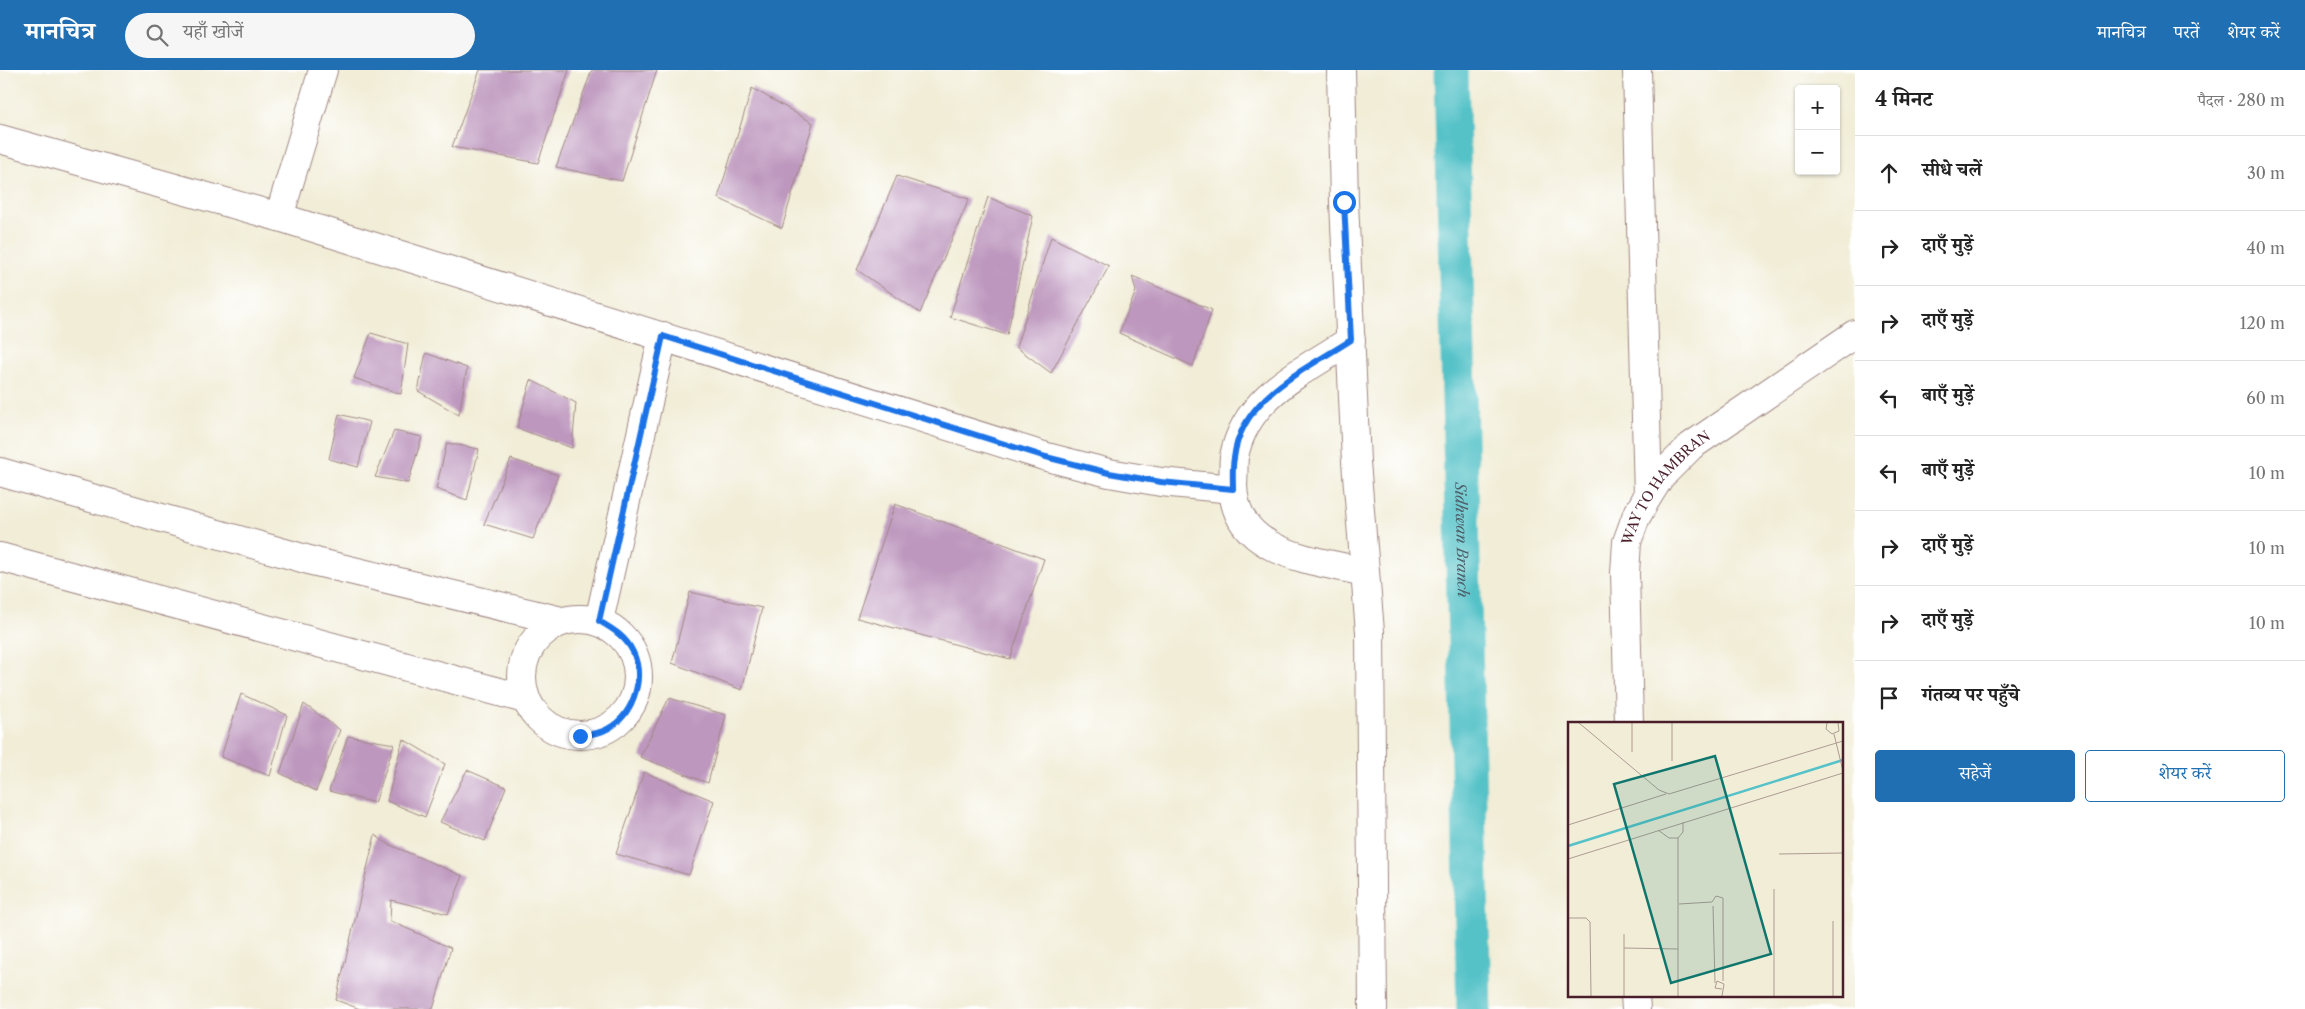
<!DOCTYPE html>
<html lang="hi">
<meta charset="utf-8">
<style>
body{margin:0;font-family:"Libre Caslon Text","Noto Serif Devanagari",serif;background:#f6f6f6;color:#222}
.controls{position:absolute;right:15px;top:15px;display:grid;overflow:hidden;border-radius:5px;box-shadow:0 1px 4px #0004}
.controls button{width:45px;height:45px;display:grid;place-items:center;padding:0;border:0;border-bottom:1px solid #e0e0e0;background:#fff;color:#222;font:25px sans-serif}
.stop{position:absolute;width:15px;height:15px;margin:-11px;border:4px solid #1a73e8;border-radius:50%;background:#fff}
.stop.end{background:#1a73e8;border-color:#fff;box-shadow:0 1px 5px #0008}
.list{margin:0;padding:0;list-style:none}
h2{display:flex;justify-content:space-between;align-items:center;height:65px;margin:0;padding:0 20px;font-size:21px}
h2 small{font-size:16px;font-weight:400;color:#767676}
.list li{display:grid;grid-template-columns:32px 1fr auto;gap:15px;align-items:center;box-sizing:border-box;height:75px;padding:0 20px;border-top:1px solid #e0e0e0}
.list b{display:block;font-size:19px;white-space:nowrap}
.list em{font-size:16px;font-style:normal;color:#767676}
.actions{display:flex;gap:10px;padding:15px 20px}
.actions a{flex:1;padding:11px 0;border:1px solid #1f6fb2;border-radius:5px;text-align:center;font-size:18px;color:#1f6fb2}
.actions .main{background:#1f6fb2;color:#fff}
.icon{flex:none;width:28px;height:28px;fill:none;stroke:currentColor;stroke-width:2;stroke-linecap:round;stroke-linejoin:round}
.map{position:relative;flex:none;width:1855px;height:939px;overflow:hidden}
header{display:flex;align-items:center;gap:30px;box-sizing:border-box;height:70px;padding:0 25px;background:#1f6fb2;color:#fff}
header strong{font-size:24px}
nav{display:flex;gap:28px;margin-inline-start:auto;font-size:18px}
.search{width:350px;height:45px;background:#f6f6f6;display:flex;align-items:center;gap:12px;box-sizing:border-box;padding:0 18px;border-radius:28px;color:#767676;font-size:19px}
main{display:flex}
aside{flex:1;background:#fff}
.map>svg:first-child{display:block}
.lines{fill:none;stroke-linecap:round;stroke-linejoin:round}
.canal{stroke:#54c2c8;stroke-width:35}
.building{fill:#bd97be}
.street-casing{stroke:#9e8681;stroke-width:30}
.secondary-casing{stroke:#9e8681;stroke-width:30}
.street{stroke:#fff;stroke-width:28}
.secondary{stroke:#fff;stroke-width:28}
.route{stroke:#1a73e8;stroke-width:6}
.labels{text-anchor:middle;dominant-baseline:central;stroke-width:5;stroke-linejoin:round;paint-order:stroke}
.street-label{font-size:14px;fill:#4a1f2b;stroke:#fff}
.water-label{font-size:15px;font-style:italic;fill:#4e606a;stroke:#fff}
.inset-river{fill:none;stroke:#54c2c8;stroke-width:2.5}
.inset-road{fill:none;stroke:#ae9b92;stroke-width:1}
.view{fill:#0f766e;fill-opacity:0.15;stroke:#0f766e;stroke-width:2.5}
.inset-edge{fill:none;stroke:#4a1f2b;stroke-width:2.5}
</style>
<header>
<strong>मानचित्र</strong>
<div class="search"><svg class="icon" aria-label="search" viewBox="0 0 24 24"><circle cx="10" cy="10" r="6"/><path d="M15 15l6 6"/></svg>यहाँ खोजें</div>
<nav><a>मानचित्र</a><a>परतें</a><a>शेयर करें</a></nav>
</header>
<main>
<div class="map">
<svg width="1855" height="939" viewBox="0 0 1855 939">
<rect width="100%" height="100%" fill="#fff"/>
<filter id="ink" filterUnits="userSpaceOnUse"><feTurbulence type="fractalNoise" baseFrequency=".02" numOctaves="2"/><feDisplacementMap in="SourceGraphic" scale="10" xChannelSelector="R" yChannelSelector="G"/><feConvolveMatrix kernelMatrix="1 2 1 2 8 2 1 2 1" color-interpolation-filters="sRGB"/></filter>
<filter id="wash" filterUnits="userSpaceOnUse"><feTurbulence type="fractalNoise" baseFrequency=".0096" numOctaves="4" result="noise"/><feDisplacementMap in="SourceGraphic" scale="20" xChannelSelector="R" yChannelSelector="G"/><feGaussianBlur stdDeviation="1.12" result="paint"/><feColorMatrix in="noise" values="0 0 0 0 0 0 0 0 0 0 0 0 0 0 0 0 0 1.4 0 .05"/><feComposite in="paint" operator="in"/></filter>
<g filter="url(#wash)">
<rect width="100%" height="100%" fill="#f1edd7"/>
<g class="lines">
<path class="canal" id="s1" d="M1451 0 1474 939"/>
</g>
<g id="blocks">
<g class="building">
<polygon points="480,0 569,0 538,93 452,77"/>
<polygon points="592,0 657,0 622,111 556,97"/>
<polygon points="752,18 813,53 782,158 718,128"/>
<polygon points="897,106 969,129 920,243 857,200"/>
<polygon points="988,127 1033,146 1007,265 950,247"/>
<polygon points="1051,167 1109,196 1051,303 1016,277"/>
<polygon points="1132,206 1212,240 1193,296 1119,263 1136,221"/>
<polygon points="371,263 408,274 401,324 354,308"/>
<polygon points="426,283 467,298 459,345 418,321"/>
<polygon points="531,310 576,333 572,378 517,358"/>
<polygon points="339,344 370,352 358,397 329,389"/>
<polygon points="394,361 422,367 408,413 375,407"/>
<polygon points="447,373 479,379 467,430 436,419"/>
<polygon points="511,389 558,405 533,469 484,454"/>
<polygon points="895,434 1044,489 1010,589 857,548"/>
<polygon points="690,522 762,538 742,620 672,593"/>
<polygon points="241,624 287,645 270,706 221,687"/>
<polygon points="669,628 726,645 708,713 640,687"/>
<polygon points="304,634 340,660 316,721 280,703"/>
<polygon points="348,666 394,674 375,733 329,721"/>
<polygon points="403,669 445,694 425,747 387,731"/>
<polygon points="467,700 506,717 485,771 440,752"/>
<polygon points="644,702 714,731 689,805 616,784"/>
<polygon points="375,765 388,774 463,806 448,844 391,830 390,851 451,878 433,939 360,939 336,930"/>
</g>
</g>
</g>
<g filter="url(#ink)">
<use href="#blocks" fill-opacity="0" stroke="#9e8681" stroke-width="1"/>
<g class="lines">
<defs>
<g id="street">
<polyline points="1637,0 1648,426"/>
<polyline points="0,69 279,147 1047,387 1109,403 1161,412 1233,419"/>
<polyline points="279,147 323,0"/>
<path d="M1351 270C1304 301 1245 326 1234 387 1233 396 1234 405 1233 414 1233 442 1246 462 1270 475 1296 490 1335 495 1365 502"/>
<polyline points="0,402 316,492 562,551"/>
<polyline points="0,487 525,629"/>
<circle cx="580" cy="607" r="58"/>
<polyline points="599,551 663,266"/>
</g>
<g id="secondary">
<polyline points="1341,0 1344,132 1356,392 1370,562 1373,939"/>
<path id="s2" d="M1629 653 1625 503 1627 472 1636 447 1648 426 1660 407 1691 376 1855 264"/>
<polyline points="1635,925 1636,939"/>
</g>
</defs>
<use href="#street" class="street-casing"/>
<use href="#secondary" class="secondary-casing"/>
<use href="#street" class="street"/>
<use href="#secondary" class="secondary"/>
</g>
</g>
<g class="lines" filter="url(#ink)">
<path class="route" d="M580 666C587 664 596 664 603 661 632 649 646 610 633 582 626 567 613 559 599 551L663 266 1046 387 1109 403 1161 412 1233 419C1233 409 1232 398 1234 388 1241 327 1305 300 1351 270L1344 132"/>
</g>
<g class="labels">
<g class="street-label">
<text stroke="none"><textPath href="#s2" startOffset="249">WAY TO HAMBRAN</textPath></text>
</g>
<g class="water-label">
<text stroke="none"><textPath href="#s1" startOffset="470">Sidhwan Branch</textPath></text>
</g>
</g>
<g transform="translate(1568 652)">
<rect width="275" height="275" fill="#f1edd7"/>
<path class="inset-river" d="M0 124 275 38"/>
<path class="inset-road" d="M11 1 91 68 101 72 275 19M259 1 258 7 264 12 271 9 270 1M266 12 275 49M64 30V1M104 39V1M0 103 98 72M90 108 101 116H110L115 110V100M110 116V274M211 132 275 131M0 137 275 51M206 167V274M111 182 144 180 148 174 155 176V259M145 184 147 261M0 196H18L22 200 23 274M56 226 110 227M154 267 147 266 149 259 156 262 154 274M56 274V212M265 274V199"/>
<path class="view" d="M147 34 203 232 103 261 46 62Z"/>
<rect width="275" height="275" class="inset-edge"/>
</g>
</svg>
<div class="controls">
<button>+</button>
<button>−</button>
</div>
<div class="stop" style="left:1344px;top:132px"></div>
<div class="stop end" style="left:580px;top:666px"></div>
</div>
<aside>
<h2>4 मिनट<small>पैदल · 280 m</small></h2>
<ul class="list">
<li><svg class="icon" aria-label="ahead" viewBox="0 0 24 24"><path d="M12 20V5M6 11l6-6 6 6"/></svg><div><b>सीधे चलें</b></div><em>30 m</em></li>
<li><svg class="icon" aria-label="right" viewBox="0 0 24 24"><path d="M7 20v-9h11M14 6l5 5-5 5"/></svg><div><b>दाएँ मुड़ें</b></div><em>40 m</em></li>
<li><svg class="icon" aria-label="right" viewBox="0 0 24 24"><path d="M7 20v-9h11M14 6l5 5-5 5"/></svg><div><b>दाएँ मुड़ें</b></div><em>120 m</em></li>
<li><svg class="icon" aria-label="left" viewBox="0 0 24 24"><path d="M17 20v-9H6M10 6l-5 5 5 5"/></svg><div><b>बाएँ मुड़ें</b></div><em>60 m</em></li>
<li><svg class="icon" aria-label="left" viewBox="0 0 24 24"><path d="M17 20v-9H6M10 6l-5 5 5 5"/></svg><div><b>बाएँ मुड़ें</b></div><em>10 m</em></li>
<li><svg class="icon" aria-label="right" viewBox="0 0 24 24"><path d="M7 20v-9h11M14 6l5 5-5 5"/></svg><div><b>दाएँ मुड़ें</b></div><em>10 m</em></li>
<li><svg class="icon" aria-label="right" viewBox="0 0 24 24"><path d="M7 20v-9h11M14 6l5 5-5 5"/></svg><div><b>दाएँ मुड़ें</b></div><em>10 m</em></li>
<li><svg class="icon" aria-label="arrive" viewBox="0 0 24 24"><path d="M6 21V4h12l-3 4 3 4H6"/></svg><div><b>गंतव्य पर पहुँचे</b></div></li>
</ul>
<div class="actions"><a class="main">सहेजें</a><a>शेयर करें</a></div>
</aside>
</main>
